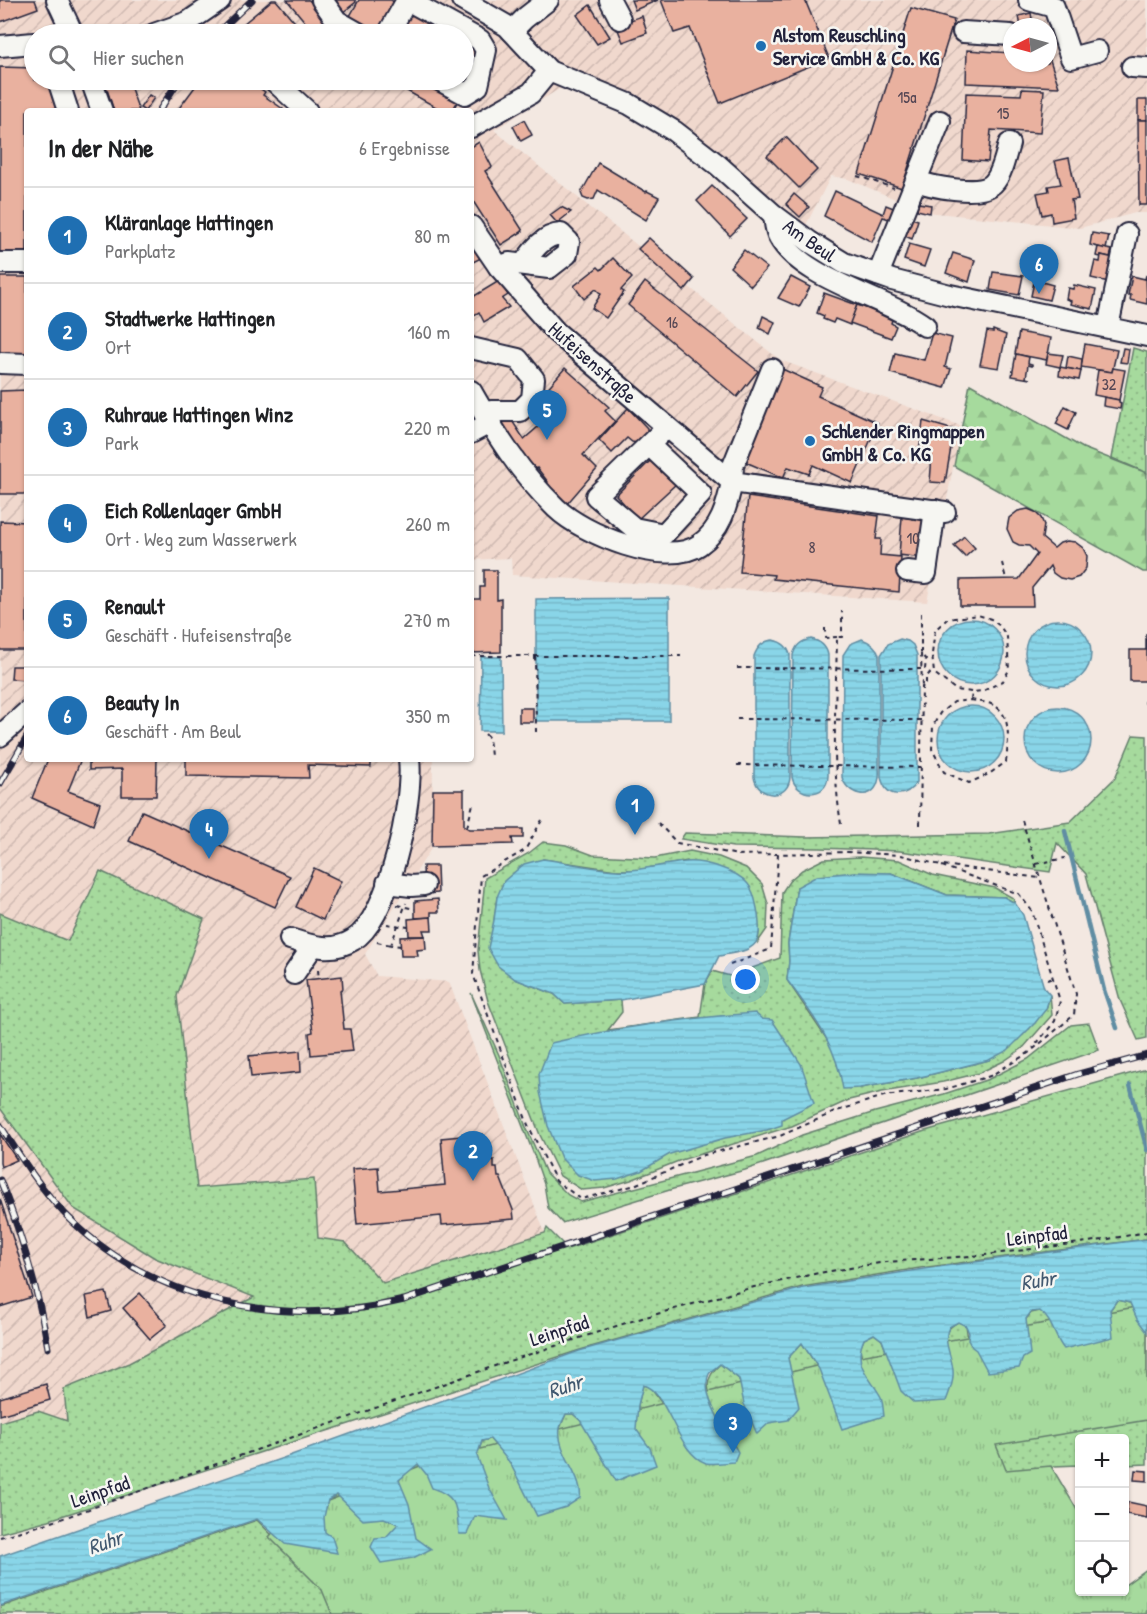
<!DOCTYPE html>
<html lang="de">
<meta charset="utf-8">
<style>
body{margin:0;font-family:"Patrick Hand",sans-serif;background:#f2f2f2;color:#202124}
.controls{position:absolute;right:18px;bottom:18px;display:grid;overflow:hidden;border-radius:6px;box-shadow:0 2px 4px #0004}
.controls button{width:54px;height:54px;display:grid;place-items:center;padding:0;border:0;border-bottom:2px solid #e0e0e0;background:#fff;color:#202124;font:30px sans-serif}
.compass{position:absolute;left:1003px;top:18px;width:54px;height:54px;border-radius:50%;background:#fff;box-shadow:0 2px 4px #0004;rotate:264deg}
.you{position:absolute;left:746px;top:980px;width:21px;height:21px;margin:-15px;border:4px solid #fff;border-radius:50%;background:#1a73e8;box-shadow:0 0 0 9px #1a73e833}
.badge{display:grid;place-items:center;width:39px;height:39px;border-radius:50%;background:#1f6fb2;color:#fff;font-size:20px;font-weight:700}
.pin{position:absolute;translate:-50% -50px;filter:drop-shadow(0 2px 3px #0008)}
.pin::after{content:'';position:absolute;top:32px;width:21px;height:18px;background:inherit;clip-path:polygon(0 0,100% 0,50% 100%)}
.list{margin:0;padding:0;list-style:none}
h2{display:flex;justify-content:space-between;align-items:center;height:78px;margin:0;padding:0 24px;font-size:26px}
h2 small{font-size:20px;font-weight:400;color:#757577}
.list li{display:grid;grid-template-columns:39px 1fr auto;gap:18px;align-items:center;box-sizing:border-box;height:96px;padding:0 24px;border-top:2px solid #e0e0e0}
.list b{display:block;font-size:22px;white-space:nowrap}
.list p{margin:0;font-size:20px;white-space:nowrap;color:#757577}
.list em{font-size:20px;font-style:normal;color:#757577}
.icon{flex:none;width:33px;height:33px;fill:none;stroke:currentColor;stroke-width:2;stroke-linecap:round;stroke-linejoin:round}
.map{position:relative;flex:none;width:1147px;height:1614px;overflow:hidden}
.search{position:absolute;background:#fff;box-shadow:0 2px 4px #0004;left:24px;top:24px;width:450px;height:66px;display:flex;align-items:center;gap:15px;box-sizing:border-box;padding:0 21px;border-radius:33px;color:#757577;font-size:22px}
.panel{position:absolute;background:#fff;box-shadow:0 2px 4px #0004;left:24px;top:108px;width:450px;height:654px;border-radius:6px}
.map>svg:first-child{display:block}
.industrial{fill:url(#industrial-furrows);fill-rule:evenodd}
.grass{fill:url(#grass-dots);stroke:#647e6c;stroke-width:1.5}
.forest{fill:url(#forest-firs);stroke:#647e6c;stroke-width:1.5}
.park{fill:url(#park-tufts);stroke:#647e6c;stroke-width:1.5}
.water{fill:url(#water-rules);stroke:#608da3;stroke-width:1.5}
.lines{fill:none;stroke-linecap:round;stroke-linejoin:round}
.stream{stroke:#608da3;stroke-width:4.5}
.building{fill:#e9b19f;stroke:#22223b;stroke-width:1.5}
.minor-casing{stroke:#22223b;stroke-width:24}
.path{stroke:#22223b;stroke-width:2;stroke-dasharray:4.5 4.5;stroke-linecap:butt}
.minor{stroke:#f6f6f2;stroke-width:20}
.rail-casing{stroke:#22223b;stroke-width:7}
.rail{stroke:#f6f6f2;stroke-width:4.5;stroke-dasharray:14;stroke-linecap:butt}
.poi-dot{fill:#1f6fb2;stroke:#f6f6f2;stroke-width:2}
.labels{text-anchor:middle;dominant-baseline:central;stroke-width:5;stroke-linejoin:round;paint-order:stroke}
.number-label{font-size:16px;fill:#544654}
.poi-label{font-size:20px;font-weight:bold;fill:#22223b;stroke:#f6f6f2;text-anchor:start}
.street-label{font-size:20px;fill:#22223b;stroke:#f6f6f2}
.water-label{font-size:21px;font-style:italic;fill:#41586f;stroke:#f6f6f2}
</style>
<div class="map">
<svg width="1147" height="1614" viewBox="0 0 1147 1614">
<defs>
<pattern id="industrial-furrows" width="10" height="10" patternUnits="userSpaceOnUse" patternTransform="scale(1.5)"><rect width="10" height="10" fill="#f0d8cd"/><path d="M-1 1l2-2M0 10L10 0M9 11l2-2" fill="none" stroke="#ceb9b1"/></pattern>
<pattern id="grass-dots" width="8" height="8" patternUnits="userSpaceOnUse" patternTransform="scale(1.5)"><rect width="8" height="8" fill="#a6da9d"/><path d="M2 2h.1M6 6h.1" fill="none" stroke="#8fbb88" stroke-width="1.8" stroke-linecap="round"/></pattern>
<pattern id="forest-firs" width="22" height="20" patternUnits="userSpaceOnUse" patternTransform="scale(1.5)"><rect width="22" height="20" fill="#a6da9d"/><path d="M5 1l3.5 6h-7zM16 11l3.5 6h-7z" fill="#8fbb88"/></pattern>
<pattern id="park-tufts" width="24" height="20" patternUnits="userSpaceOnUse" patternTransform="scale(1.5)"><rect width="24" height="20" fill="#a6da9d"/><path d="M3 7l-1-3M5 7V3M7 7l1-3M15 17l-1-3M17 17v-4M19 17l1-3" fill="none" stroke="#8fbb88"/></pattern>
<pattern id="water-rules" width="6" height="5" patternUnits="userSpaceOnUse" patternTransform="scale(1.5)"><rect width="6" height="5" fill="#89d5e8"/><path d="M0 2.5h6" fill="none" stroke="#76b7c8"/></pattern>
</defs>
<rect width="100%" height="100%" fill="#f3e8e1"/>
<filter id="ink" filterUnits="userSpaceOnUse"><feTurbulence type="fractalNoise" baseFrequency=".0167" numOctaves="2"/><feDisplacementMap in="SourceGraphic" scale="12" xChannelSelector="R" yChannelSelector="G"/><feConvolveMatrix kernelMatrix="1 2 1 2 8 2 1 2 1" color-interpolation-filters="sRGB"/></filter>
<g filter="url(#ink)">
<g class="industrial">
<path d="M0 0H1147V213H1135L1080 228 917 211 900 201 848 179 831 176 806 225 723 157 567 84 494 130 780 360 961 426 927 602 512 575 511 558 471 560V111H27V759H433L432 847 365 954 377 976 449 982 545 1233 383 1283 345 1242 318 1238 313 1179 197 1188 177 996 203 919 68 942 0 913ZM1012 27H1048V63H1012ZM34 34H464V80H34Z"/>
<polygon points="0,1108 73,1208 155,1258 254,1297 129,1363 65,1388 67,1422 38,1411 0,1422"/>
</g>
<g class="grass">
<polygon points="1133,348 1147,352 1147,473 1112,458"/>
<polygon points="1133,735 1147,736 1147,1038 1138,1040 1120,1000 1086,874 1057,843 1050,872 900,851 820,848 733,847 681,839 685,833 805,837 989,834 1070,822 1115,778"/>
<polygon points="543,842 566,845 593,855 655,858 690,851 719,857 746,868 762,884 768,904 767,929 758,942 759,932 687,861 639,870 616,870 543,859 497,897 494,920 515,979 554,994 565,1004 621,1000 622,1012 608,1030 700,1017 705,984 712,971 730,976 780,958 782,892 790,880 802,870 824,859 860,857 899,860 933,875 995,888 1013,898 1015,903 1004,897 947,895 891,873 797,887 788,943 789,961 787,980 832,1047 840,1072 860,1088 917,1078 989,1060 1046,1009 1050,995 1052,1015 1023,1048 1004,1061 979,1073 943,1082 882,1092 849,1100 792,1126 681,1160 631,1180 604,1188 582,1190 560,1176 540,1135 488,1001 480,970 478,951 485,878 529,853"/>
<polygon points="100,871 204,919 177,996 197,1188 314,1179 318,1238 345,1242 383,1283 545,1233 547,1228 568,1249 925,1131 1147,1069 1147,1239 920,1268 802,1287 580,1350 49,1520 0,1533 0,1422 38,1411 67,1421 64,1389 129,1363 254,1297 155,1258 73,1208 0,1108 0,913 68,941"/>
<polygon points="471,993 499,1055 526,1127 546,1173 568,1195 581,1202 757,1156 802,1135 875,1112 944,1094 989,1079 1028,1059 1071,1025 1089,1023 1099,1050 745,1170 673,1189 562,1223 548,1208 544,1184 534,1155"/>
<path d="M1117 1300 1130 1303 1147 1332V1464L1125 1465 1124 1438H1080L1079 1465 1054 1466 1033 1502 503 1614H0V1607L257 1520 274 1537 324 1517 328 1500 337 1495 347 1505 400 1480 418 1464 426 1474 477 1456 482 1441 490 1439 510 1463 563 1451 560 1428 566 1414H573L580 1420 636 1429 638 1405 643 1385 650 1387 663 1405 715 1409C707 1389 703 1380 720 1364L739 1379 744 1404 790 1374 788 1358 802 1343 819 1369 865 1374 860 1349 864 1339 874 1334 882 1340 901 1392 946 1344C945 1332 947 1328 958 1322L966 1325 968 1340 1026 1334V1319L1031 1313 1040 1311 1049 1318 1112 1337 1110 1310Z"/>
</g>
<polygon class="forest" points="970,384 1083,448 1147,473 1147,572 1143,572 954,466"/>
<polygon class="park" points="1147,1305 1147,1420 996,1445 1006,1470 1051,1466 1079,1513 1080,1592 1124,1592 1125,1585 1147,1569 1147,1614 332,1614 322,1590 269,1537 288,1516 436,1460 704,1393 849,1358"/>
<g class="water">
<polygon points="669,598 669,721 536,721 536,599"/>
<circle cx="971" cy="652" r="33"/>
<circle cx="1058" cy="653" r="33"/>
<path d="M811 639C820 641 826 645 828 655V776C827 799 796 798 792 777L793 655C796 645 801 641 811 639Z"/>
<path d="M862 639C870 642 877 646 879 655V766C879 771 880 777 878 782 872 803 846 794 842 777L843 655 850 644Z"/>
<path d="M900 639 908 641 913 645 917 655V782C905 799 886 799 881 777V655L888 644Z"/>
<path d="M773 640C782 642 788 646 790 655V776C790 800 758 800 754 777V656C758 646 763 641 773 640Z"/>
<polygon points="481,657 501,657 502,731 480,731"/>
<circle cx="971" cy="739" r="33"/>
<circle cx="1058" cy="740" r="33"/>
<path d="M543 859C567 862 592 869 616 870 640 872 661 864 685 862 702 860 737 870 748 884 756 893 760 922 759 933 758 953 734 952 719 956L705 984 621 1000 565 1004 554 994 515 979 498 966 488 948 494 920 497 897 504 881 524 864Z"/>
<path d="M854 872 891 873 947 895 1004 897 1015 903 1023 915 1044 988 1050 995 1046 1009 1035 1023 1008 1050 989 1060 917 1078 860 1088 843 1089C836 1043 813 1016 787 980L789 961 788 943 797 887 817 876Z"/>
<path d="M755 1013 762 1019 772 1020 801 1064 814 1103 782 1119V1125L767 1130 725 1138 670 1154 641 1171 617 1179 595 1181 578 1175 561 1158 548 1126 540 1092 539 1074 551 1043C619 1027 686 1018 755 1013Z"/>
<path d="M1147 1239V1332L1137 1319 1130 1303 1117 1300 1110 1310 1113 1337 1064 1349C1054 1337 1053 1321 1040 1311L1031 1312 1026 1319 1030 1354 1023 1358 1019 1368 988 1372 976 1350 972 1347 968 1340 969 1333 966 1326 958 1322 949 1327C941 1344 955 1359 953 1376 953 1384 949 1393 946 1401L914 1403 901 1391 882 1340 874 1334 864 1339C852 1366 870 1376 881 1397 883 1402 883 1410 884 1416L842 1429 819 1369 802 1343 788 1358 799 1407 788 1420 769 1423 757 1434 744 1404 739 1379 720 1364C717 1367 711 1370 709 1374 699 1394 728 1434 738 1452L734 1462C726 1462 715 1465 706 1463 676 1453 669 1392 643 1385L638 1405 636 1429 650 1448 656 1465 616 1481 580 1420 573 1414H566C564 1418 561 1424 560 1428 556 1453 584 1476 580 1498L566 1507 537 1516 510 1463 490 1439 482 1441 477 1456 489 1488 507 1520 475 1516 467 1534H459C456 1508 459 1497 432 1488L426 1474 418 1464 399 1480 409 1504 416 1538 431 1549 413 1558 381 1563 371 1547 375 1538 386 1537 398 1524 384 1518 363 1520 337 1495 328 1500 324 1517 325 1532 332 1537 337 1553 285 1544 257 1519 0 1606V1556L286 1457 579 1351 803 1288 930 1268Z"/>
</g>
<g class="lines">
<g class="stream">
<polyline points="1065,831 1104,990 1117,1028"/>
<polyline points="1130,1085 1147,1150"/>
</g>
</g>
<g class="building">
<polygon points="0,0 35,0 38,8 0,22"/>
<polygon points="272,0 276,0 305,34 252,34 243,24"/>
<polygon points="287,0 309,0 336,33 315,34"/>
<polygon points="332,0 355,0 356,2 342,13"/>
<polygon points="359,0 391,0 400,5 382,34 350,16"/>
<polygon points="631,0 658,0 635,10"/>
<polygon points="661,0 805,0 829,58 720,103 690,28 674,33"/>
<polygon points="590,5 610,37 597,44 577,15"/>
<polygon points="911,8 954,20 902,188 859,174"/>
<polygon points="408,10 452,34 395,34"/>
<polygon points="1031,13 1033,25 1038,24 1039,27 1021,27 1019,16"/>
<polygon points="642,16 647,33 623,42 616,25"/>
<polygon points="1012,28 1012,63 1048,63 1048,54 1059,87 966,83 967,50 1011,53"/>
<polygon points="464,41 480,50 464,80 462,80"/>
<polygon points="0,67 34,68 34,80 53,80 57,111 27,111 27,254 0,253"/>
<polygon points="104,80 128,80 139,111 114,111"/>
<polygon points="200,80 248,80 265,92 263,95 283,109 282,111 177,111"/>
<polygon points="387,80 423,80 459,99 452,111 443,111"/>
<polygon points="1022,89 1044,90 1040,133 991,130 988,162 963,160 966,93 1021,95"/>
<polygon points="149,95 154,98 145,111 140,108"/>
<rect x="1138" y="100" width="9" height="20"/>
<polygon points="524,120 532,135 521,141 513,126"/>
<polygon points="1138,120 1147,120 1147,205 1139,205"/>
<polygon points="786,137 817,170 799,188 767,156"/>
<polygon points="479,142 492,167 485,171 523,231 501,245 471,198 471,147"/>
<polygon points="1069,158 1078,199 1071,200 1074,218 1052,222 1051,213 1042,215 1037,193 1049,191 1048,186 1061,184 1055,161"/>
<polygon points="598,163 646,192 647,191 659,197 646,220 598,190 594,199 588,200 583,198 581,193"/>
<polygon points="712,186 747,219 730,236 697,201"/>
<polygon points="835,191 883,214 886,205 896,209 892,220 883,217 872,242 824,216"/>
<polygon points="794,194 809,207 800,217 786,204"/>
<polygon points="918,203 931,205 930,213 917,210"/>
<polygon points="561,207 571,212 557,223 550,215"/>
<polygon points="911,218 918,220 912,239 905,236"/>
<polygon points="1092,233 1109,236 1106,249 1090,245"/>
<polygon points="649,238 694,279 684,291 638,249"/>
<polygon points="471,241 481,258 471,263"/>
<polygon points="909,244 930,250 924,267 904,260"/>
<polygon points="1098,247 1112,250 1110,257 1101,255 1101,257 1096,256"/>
<polygon points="744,250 767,268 751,286 730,267"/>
<polygon points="1032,252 1041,253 1039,266 1030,265"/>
<polygon points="953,253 975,260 969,282 946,273"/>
<polygon points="1101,255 1114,258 1109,282 1091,278 1095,261 1100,262"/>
<polygon points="613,258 632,278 621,290 624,292 606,318 592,308 601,294 596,289 584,299 574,286 598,267 601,270"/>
<polygon points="993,272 1023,276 1019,295 990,290"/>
<polygon points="1146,275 1147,304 1130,300 1131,295 1128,295 1132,276 1145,279"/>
<rect x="0" y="277" width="27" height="78"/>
<polygon points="791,277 810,287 799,307 778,298"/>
<polygon points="1035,277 1040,278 1042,282 1053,285 1049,300 1031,296"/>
<polygon points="499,281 508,295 502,299 509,307 484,322 479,312 471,317 471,298"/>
<polygon points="645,282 758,371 737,397 628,305"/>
<polygon points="1074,285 1096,290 1092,309 1070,304 1071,301 1066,299 1068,288 1073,289"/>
<polygon points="824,293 857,305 850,325 835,319 833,323 823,319 824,316 817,313"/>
<polygon points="857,305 893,317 891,323 896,326 891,338 850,323"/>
<polygon points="763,316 775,322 770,334 759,328"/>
<polygon points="993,330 1006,335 999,368 980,365 987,331 993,332"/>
<polygon points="1019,332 1051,338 1047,360 1015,354"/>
<polygon points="932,333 952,338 945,367 951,369 945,388 890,373 895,353 924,360"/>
<polygon points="1085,344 1117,350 1112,372 1081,367"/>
<polygon points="1123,348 1129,349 1127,363 1120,362"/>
<polygon points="1048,353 1063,355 1060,367 1046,364"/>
<polygon points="1016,354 1029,357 1028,363 1032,364 1032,366 1028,365 1026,378 1030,379 1012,376"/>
<polygon points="1068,356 1082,359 1081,371 1066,368"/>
<polygon points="1060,367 1081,371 1079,380 1059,376"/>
<polygon points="565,368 609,407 605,411 615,421 583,455 597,469 566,505 545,485 548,482 537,468 535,470 516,449 499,424 509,416 524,439 554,413 538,399"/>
<polygon points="780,368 822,387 818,396 878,423 852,483 813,465 809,474 788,467 783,478 741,460"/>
<polygon points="1113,368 1125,370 1119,400 1094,395 1098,370 1112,372"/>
<polygon points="27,390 27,494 0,494 0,391"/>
<polygon points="1104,397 1119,400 1119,402 1121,403 1120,409 1103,406"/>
<polygon points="1065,406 1076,412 1068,430 1056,424"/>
<polygon points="628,408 647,428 647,434 638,443 632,442 627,438 612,453 599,440"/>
<polygon points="923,421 954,430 945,483 930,482 932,456 919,455"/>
<polygon points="652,459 676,484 638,519 616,495"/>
<polygon points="748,497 879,516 876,539 881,539 880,555 901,557 899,592 773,579 774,575 740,572"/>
<polygon points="1028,509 1035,512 1041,518 1044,525 1042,538 1054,548 1060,543 1067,541 1075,542 1083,548 1087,556 1086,568 1079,577 1070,580 1060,578 1053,573 1050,566 1032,588 1033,606 960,606 960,580 1019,579 1037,554 1029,546 1019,545 1013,542 1007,529 1009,518 1018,511"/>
<polygon points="902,517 928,521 923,558 899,555"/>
<polygon points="0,521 27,522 27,650 0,650"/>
<polygon points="964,536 975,548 965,557 954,546"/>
<polygon points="484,570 497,570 497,600 501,599 501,652 471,653 471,599 480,599 480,587 484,587"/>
<polygon points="1146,634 1147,634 1147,703 1145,703 1146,681 1130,681 1130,650 1146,650"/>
<polygon points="12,666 27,666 27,680 11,679"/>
<rect x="519" y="708" width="14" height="14"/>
<polygon points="48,759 81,759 68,791 100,803 93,825 32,798"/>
<polygon points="89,759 157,759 156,796 122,796 122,769 89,770"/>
<polygon points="186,759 371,759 371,767 308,765 309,778 186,776"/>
<polygon points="433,790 464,790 464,826 469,829 523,829 523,838 512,838 513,844 432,846"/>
<polygon points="142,811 290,876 275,907 129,841"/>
<polygon points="423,866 437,866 438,893 424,894"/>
<polygon points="314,868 341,881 323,920 296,907"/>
<polygon points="438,899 439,912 431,912 431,917 415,918 415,901"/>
<polygon points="431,917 432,930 423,930 425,936 409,936 408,919"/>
<polygon points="425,936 426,949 417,950 418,956 401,956 400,937"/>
<polygon points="342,976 343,989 340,990 344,1029 350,1029 353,1051 311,1055 309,1033 313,1032 306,980"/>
<polygon points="300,1051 301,1072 251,1077 249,1056"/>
<polygon points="0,1134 17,1160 1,1167 0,1163"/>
<polygon points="483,1134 488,1152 491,1151 491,1160 494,1160 494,1168 497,1168 498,1177 500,1177 513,1210 514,1219 442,1225 441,1216 357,1224 352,1169 378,1167 380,1191 445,1185 441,1138"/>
<polygon points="0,1199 32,1297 0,1307"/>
<polygon points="106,1292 111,1311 90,1317 86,1296"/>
<polygon points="140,1293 167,1325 150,1339 123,1308"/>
<polygon points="46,1384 50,1400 0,1415 0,1398"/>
<polygon points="1135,1470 1147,1471 1147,1481 1134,1480"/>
<polygon points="1128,1502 1147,1506 1147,1518 1126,1514"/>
</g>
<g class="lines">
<defs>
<g id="minor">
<polyline points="57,0 73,34"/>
<polyline points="322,0 337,21 360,34"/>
<polyline points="407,0 480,40 486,50 478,86 465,94 439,80"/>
<polyline points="462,0 507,26 549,71 629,104 674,131 718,165 774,215 810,242 844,263 892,280 950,295 1147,336"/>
<polyline points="610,0 620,19"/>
<polyline points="1029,0 1054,7 1071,58 1097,51"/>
<polyline points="512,31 525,18 548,0"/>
<polyline points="963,32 1011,35"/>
<polyline points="154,34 188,22 220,0"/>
<polyline points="388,34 407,0"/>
<polyline points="0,46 34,43"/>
<polyline points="1132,67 1147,68"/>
<polyline points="58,80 68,111"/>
<polyline points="91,80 102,111"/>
<polyline points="273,80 307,111"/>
<polyline points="471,127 531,93 549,71"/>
<path d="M917 181C932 187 977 195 990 186 1002 178 1005 156 1009 144"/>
<path d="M774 215C775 222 775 230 779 237 802 280 886 297 925 326"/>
<path d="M471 226 499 267 556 332 732 482C727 506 721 530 699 545 666 568 583 534 556 508 520 473 496 435 471 391"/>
<polyline points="0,263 27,263"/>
<path d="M499 267 509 263 549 268 567 254 569 242 561 234C544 235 533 250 524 263"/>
<polyline points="878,275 940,121"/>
<polyline points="1108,327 1127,234"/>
<polyline points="471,348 518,359 534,379 532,399 520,411 491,411 485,415"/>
<polyline points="0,363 27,364"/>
<polyline points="772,369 733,466 732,482 945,512"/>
<polyline points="471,433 490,423"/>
<polyline points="649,445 701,494 664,534 634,528 596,496 667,427"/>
<polyline points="907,571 926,573 935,510"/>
<polyline points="0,736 27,712"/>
<polyline points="387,883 411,886 424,885"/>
<path d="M290 939C312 946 332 953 353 940 389 919 414 799 409 759"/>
<polyline points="294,974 313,946"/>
</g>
</defs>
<use href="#minor" class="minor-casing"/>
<g class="path">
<polyline points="322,80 327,86"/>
<polyline points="857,176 894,188"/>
<polyline points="1002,563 1006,579"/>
<polyline points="825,628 825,638 837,637"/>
<polyline points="921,654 922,687"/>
<polyline points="471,656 681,656"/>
<polyline points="535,656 536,732"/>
<polyline points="737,668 921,669"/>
<polyline points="971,700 972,692 956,690 934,673 932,654 935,630 947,619 978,615 991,619 1000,626 1007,637 1009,670 1003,681 983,691 972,692"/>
<path d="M971 700C977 701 985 702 991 704 1013 712 1008 743 1006 762L989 774 969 783 944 772 932 749 933 726 940 713 954 702Z"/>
<polyline points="737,719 921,720"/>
<polyline points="485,734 489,738 491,756"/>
<polyline points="737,765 921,767"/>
<polyline points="542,820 525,850 481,876 473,974 528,1125 556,1181 581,1199 632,1186 704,1155 780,1136 837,1111 884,1096 946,1089 990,1076 1030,1052 1074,1015 1076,994 1022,820"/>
<polyline points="658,823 677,843 738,855 848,852 901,855 936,864 1039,878"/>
<path d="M841 824C831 763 836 700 837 637H842V611"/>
<polyline points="920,825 922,687 926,685 926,677 930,673 925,669 926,660 921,654 921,612"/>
<polyline points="467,827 473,804"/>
<polyline points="1036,864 1065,858"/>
<polyline points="942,866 1019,894 1032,911 1060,1001 1055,1021 1033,1048"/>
<polyline points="397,905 415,909"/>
<polyline points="387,924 408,927"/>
<polyline points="377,942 391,945"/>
<polyline points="401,946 391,945 406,903"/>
<polyline points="730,965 771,949 778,854"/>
<polyline points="318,970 319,979"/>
<polyline points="1047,980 1053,978"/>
<polyline points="0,1537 55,1521 506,1362 635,1320 754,1287 819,1273 886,1262 985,1255 1103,1240 1147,1232"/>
</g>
<use href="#minor" class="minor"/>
<defs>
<g id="rail">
<polyline points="216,34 252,0"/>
<polyline points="159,111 179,80"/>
<polyline points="0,784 27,737"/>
<path d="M0 1125C20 1156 40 1188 65 1214 152 1304 286 1329 404 1300L1078 1074 1147 1055"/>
<path d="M0 1180C22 1235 38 1290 48 1348"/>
</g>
</defs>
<use href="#rail" class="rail-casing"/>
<use href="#rail" class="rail"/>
</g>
</g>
<g class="poi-dot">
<circle cx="761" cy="46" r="6"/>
<circle cx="810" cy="441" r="6"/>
</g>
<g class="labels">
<g class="number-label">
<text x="907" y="97">15a</text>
<text x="1003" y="113">15</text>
<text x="672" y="322">16</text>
<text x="1109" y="384">32</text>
<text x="913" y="538">10</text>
<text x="812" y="547">8</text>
</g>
<g class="poi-label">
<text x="773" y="34">Alstom Reuschling<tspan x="773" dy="23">Service GmbH &amp; Co. KG</tspan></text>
<text x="822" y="430">Schlender Ringmappen<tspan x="822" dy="23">GmbH &amp; Co. KG</tspan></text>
</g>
<g class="street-label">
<text transform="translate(810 240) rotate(35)">Am Beul</text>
<text transform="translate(593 362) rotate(42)">Hufeisenstraße</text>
<text transform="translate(1037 1235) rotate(-7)">Leinpfad</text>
<text transform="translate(559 1330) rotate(-18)">Leinpfad</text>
<text transform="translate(100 1491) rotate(-19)">Leinpfad</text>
</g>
<g class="water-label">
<text transform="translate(1038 1280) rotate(-9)">Ruhr</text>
<text transform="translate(565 1386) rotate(-18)">Ruhr</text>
<text transform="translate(105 1542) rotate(-19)">Ruhr</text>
</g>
</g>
</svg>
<div class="controls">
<button>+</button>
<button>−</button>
<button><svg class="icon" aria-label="locate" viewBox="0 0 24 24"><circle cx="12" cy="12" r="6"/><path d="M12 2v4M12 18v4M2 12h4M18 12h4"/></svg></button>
</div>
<svg class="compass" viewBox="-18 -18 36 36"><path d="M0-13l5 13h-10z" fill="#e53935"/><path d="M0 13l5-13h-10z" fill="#757577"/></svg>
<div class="you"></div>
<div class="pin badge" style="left:635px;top:835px">1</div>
<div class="pin badge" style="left:473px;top:1181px">2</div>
<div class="pin badge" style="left:733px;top:1453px">3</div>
<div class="pin badge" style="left:209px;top:859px">4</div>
<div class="pin badge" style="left:547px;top:440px">5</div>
<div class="pin badge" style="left:1039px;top:294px">6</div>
<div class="search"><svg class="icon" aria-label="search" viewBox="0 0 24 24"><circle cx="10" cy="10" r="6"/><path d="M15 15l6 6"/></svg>Hier suchen</div>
<section class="panel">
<h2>In der Nähe<small>6 Ergebnisse</small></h2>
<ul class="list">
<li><span class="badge">1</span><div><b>Kläranlage Hattingen</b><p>Parkplatz</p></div><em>80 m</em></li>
<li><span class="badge">2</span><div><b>Stadtwerke Hattingen</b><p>Ort</p></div><em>160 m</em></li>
<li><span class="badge">3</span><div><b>Ruhraue Hattingen Winz</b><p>Park</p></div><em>220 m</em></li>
<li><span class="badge">4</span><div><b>Eich Rollenlager GmbH</b><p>Ort · Weg zum Wasserwerk</p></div><em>260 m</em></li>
<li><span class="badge">5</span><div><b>Renault</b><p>Geschäft · Hufeisenstraße</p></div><em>270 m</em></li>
<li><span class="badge">6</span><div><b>Beauty In</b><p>Geschäft · Am Beul</p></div><em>350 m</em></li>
</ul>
</section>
</div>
